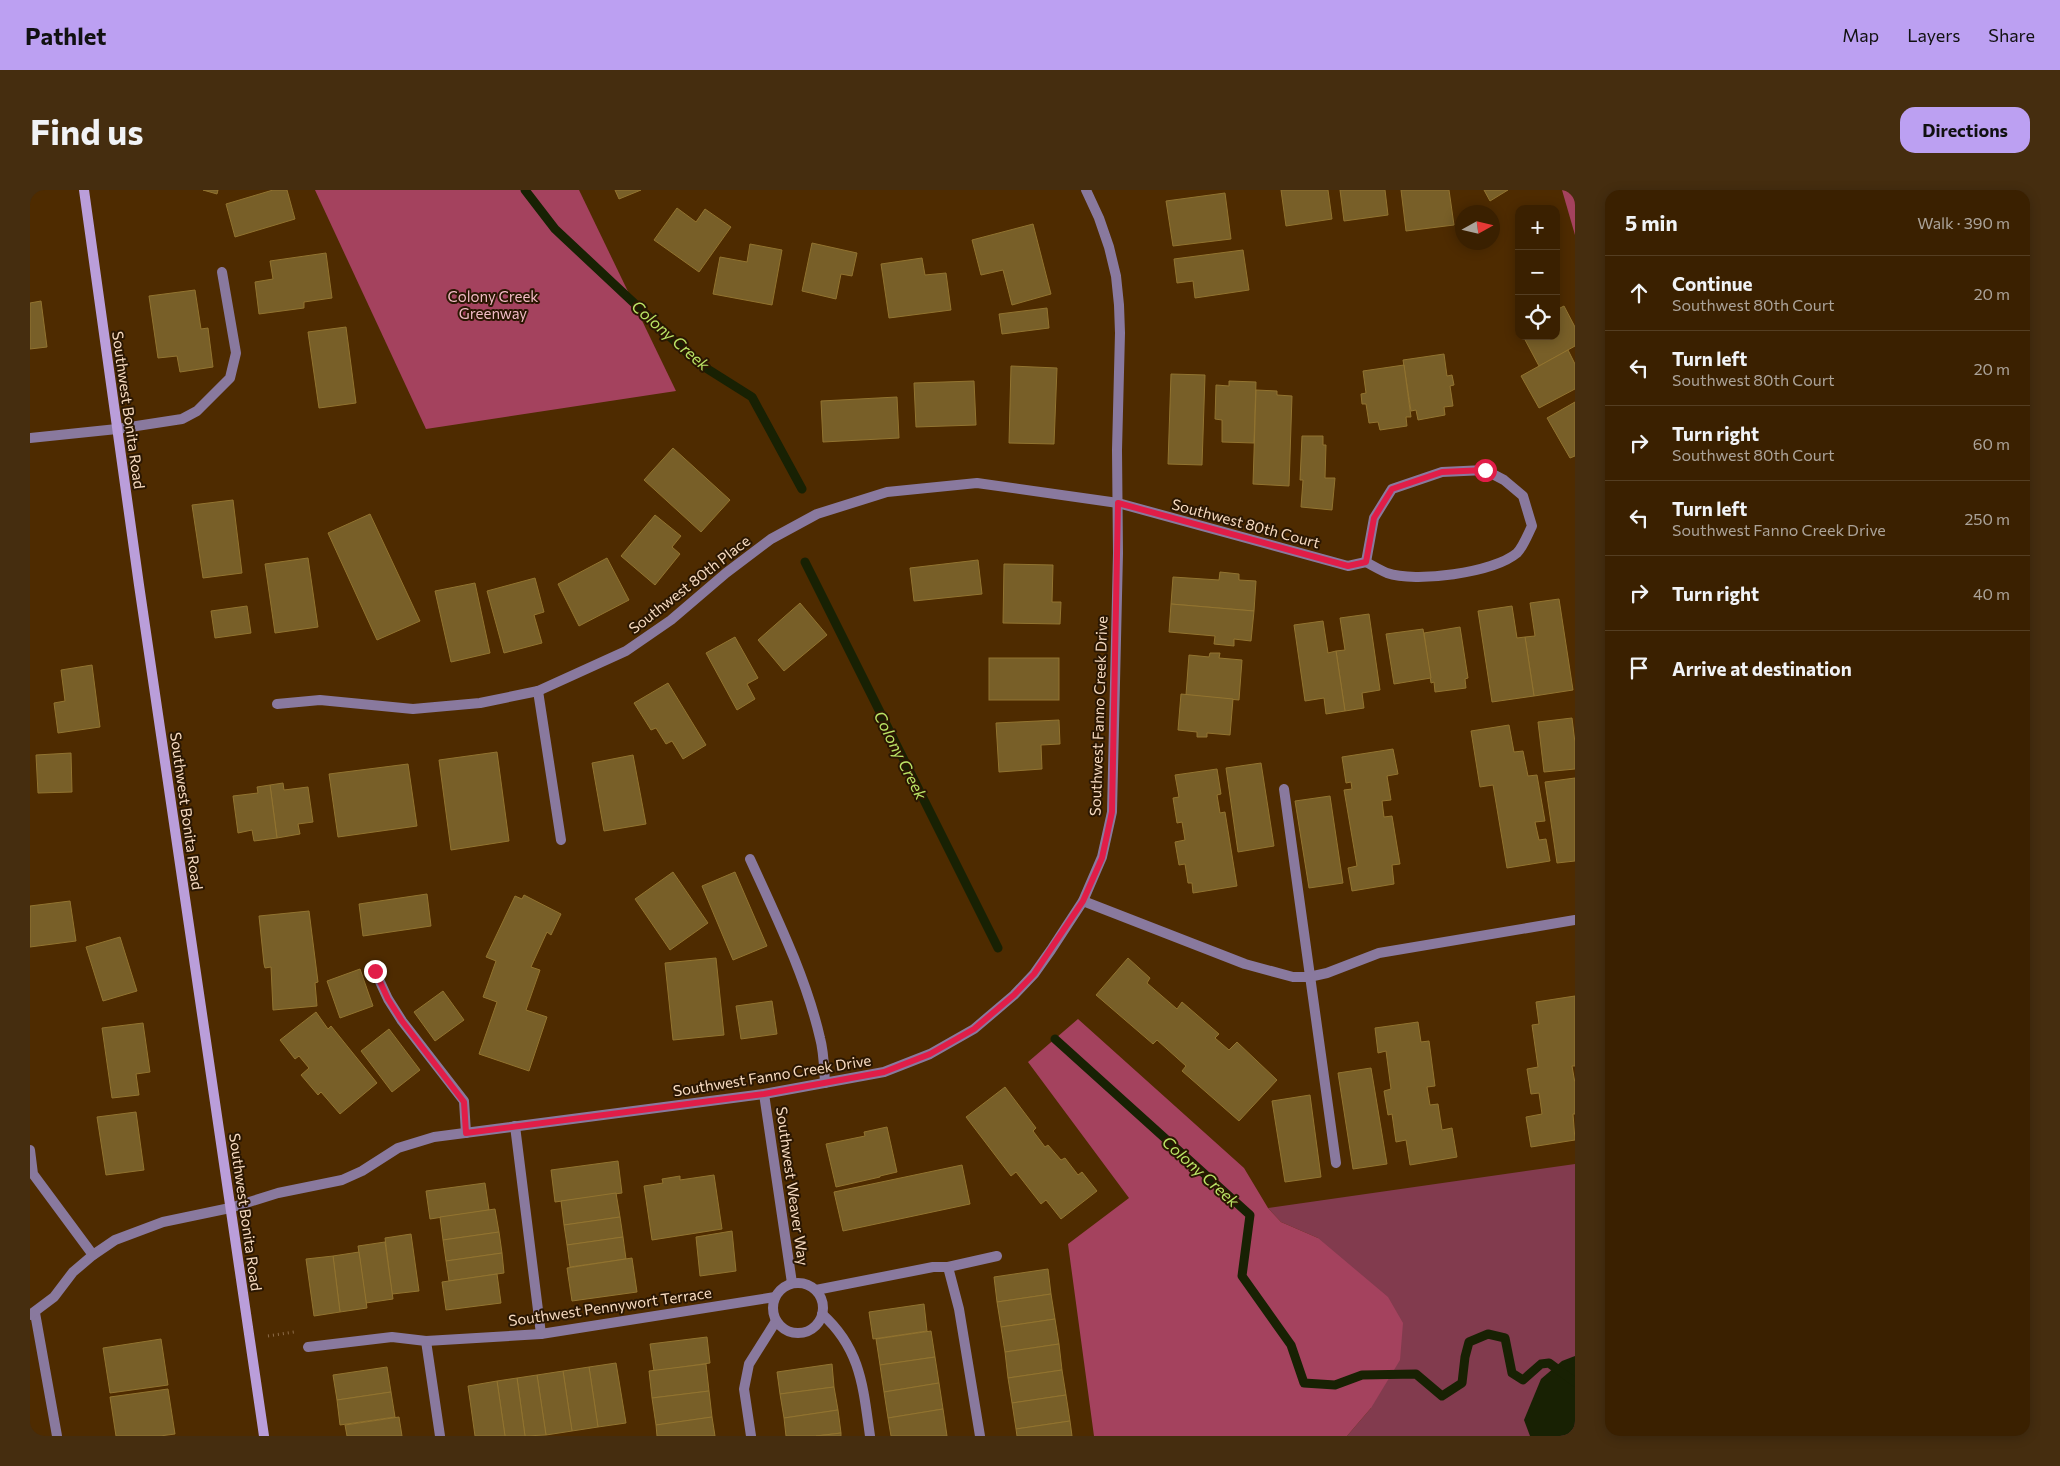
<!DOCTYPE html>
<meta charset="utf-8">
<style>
body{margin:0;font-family:Commissioner,sans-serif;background:#452d0f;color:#f1f3f6}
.controls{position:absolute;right:15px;top:15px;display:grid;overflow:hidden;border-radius:10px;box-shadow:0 2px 12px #0003}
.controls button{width:45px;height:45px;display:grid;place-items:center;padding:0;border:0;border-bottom:1px solid #543e22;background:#3a2000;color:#f1f3f6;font:25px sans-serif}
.compass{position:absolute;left:1425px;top:15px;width:45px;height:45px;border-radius:50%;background:#3a2000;box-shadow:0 2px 12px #0003;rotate:82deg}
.stop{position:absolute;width:15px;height:15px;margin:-11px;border:4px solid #e11d48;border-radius:50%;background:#fff}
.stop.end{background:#e11d48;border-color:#fff;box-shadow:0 1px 5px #0008}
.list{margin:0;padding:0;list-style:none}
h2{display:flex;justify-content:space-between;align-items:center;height:65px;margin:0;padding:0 20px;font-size:21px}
h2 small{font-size:16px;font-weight:400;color:#aba399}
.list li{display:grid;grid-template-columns:32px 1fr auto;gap:15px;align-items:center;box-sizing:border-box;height:75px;padding:0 20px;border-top:1px solid #543e22}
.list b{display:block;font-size:19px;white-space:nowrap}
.list p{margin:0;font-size:16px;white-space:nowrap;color:#aba399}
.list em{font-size:16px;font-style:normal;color:#aba399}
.icon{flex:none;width:28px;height:28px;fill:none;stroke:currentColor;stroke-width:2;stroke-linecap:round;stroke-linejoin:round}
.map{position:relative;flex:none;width:1545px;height:1246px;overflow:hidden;border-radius:15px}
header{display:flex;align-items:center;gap:30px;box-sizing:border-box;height:70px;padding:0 25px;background:#bca0f2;color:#111}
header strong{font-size:24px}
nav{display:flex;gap:28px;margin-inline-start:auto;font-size:18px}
.intro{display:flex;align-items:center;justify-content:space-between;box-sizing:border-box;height:120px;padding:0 30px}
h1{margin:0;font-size:35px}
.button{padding:12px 22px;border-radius:15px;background:#bca0f2;color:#111;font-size:18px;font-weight:700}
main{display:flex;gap:30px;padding:0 30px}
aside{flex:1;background:#3a2000;border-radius:15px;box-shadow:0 2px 12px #0003}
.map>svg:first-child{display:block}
.green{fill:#823b4e}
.forest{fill:#a4425e}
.water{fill:#182103}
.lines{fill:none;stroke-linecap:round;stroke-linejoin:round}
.stream{stroke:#182103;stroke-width:9}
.building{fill:#785f28;stroke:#927430}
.path{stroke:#8c6b46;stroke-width:3;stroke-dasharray:1 4;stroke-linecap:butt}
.service{stroke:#89799e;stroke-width:10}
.minor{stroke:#89799e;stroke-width:10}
.secondary{stroke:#ba9eda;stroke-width:10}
.route{stroke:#e11d48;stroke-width:6}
.labels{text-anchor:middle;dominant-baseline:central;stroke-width:4;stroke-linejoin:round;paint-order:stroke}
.park-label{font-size:15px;fill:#f2bbc6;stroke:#2b1702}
.street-label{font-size:15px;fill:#f7dbc1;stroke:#2b1702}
.water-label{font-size:16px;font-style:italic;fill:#bbe666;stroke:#2b1702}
</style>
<header>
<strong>Pathlet</strong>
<nav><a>Map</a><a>Layers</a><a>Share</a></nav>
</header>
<div class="intro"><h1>Find us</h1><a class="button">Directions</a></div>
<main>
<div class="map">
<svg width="1545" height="1246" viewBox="0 0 1545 1246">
<rect width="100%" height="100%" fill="#4e2b00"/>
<polygon class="green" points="1545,974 1545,1246 1317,1246 1341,1218 1288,1048 1251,1032 1238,1018"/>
<g class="forest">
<polygon points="285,0 549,0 646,201 396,239"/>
<polygon points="1532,0 1545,0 1545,45"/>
<polygon points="1048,829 1214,978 1238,1018 1251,1032 1288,1048 1358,1107 1373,1133 1370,1170 1341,1218 1317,1246 1064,1246 1038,1054 1099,1008 998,872"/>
</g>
<polygon class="water" points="1545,1166 1545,1246 1500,1246 1494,1230 1511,1189 1532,1171"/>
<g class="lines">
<g class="stream">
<polyline points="495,0 525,39 668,173 722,207 772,299"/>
<polyline points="775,372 968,758"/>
<polyline points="1025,849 1220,1025 1212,1086 1261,1155 1274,1193 1305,1195 1332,1185 1386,1184 1412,1206 1432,1193 1435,1167 1439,1152 1458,1144 1475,1148 1482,1183 1493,1190 1511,1174 1519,1173 1545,1192"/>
</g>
</g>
<g class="building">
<polygon points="173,0 188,0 187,4"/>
<polygon points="243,0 257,0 265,29 205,47 196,14"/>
<polygon points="585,0 611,0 589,9"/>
<polygon points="1251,0 1298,0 1302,29 1256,36"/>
<polygon points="1310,0 1355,0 1358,25 1314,31"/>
<polygon points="1371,0 1419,0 1424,35 1376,41"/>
<polygon points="1454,0 1478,0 1460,11"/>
<polygon points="1195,3 1201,49 1143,56 1136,11"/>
<polygon points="647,18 666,32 675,19 701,37 669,82 624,50"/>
<polygon points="1003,34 1021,104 982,115 973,80 951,85 942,50"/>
<polygon points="782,53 827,63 822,86 811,84 806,109 772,101"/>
<polygon points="720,54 752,60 742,115 683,104 690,67 717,72"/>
<polygon points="1213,60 1219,100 1165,108 1163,91 1147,93 1144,69"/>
<polygon points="296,63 302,108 274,112 274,118 229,124 225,92 243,89 240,71"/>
<polygon points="892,68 895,85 916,83 921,120 859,128 851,74"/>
<polygon points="165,100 171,139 178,138 183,177 150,182 147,166 128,168 119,106"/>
<polygon points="11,111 17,157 0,159 0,113"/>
<polygon points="1534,116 1545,137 1545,156 1509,176 1493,146 1526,146 1526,120"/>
<polygon points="1017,118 1019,138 972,144 969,124"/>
<polygon points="316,137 326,213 289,218 278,142"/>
<polygon points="1538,160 1545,174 1545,199 1509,218 1491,186"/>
<polygon points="1414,164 1417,186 1422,185 1424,195 1420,196 1423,216 1414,217 1415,225 1388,230 1386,220 1381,221 1373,170"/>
<polygon points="1374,175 1381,227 1376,227 1377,236 1350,240 1348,232 1339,233 1336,214 1332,214 1331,204 1336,203 1333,181"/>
<polygon points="981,176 1027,178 1024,254 979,253"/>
<polygon points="1141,184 1175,185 1172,275 1138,274"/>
<polygon points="944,191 946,235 886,237 884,193"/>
<polygon points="1199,191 1226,192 1224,253 1192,252 1192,230 1185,229 1186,195 1199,196"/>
<polygon points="1226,200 1247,201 1247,205 1262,206 1259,296 1223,294"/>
<polygon points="867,207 869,248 793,252 791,211"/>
<polygon points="1545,212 1545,266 1540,268 1517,228"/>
<polygon points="1272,246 1293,246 1293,255 1296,255 1295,288 1305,288 1302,320 1271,317 1273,290 1270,290"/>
<polygon points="643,258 700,310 671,342 614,290"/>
<polygon points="203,310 212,383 173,388 162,315"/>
<polygon points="340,324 390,431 347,450 298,343"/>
<polygon points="625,325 651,346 642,357 650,364 625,395 591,366"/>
<polygon points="278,368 288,437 245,443 235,374"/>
<polygon points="577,368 599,410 549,436 528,394"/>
<polygon points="948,370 952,404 884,411 880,378"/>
<polygon points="974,374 1023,375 1022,412 1031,412 1030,434 973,433"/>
<polygon points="1190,382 1209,384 1209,390 1226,391 1224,421 1141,414 1143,387 1189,390"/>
<polygon points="505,388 514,422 504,425 512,453 474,463 457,401"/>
<polygon points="445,393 460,463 421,472 405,401"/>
<polygon points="1529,409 1543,500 1504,506 1495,447 1505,446 1500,413"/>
<polygon points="770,413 797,445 754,481 728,450"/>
<polygon points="1141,414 1224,421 1221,451 1204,449 1204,456 1184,454 1185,446 1139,442"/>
<polygon points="217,416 221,443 185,448 181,421"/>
<polygon points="1482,416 1487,448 1495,447 1504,506 1462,512 1448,421"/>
<polygon points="1339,424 1350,500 1332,503 1334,518 1315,521 1306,461 1315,460 1310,428"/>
<polygon points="1293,431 1298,463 1306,461 1315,521 1296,524 1294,508 1275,511 1264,435"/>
<polygon points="1430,437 1438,488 1435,489 1436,498 1405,502 1404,492 1401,493 1394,443"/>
<polygon points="1393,439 1401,488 1364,494 1356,444"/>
<polygon points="705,447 728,488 717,494 725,509 707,520 676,463"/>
<polygon points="1180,463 1190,463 1189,468 1212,470 1209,510 1156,505 1159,465 1179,467"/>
<rect x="959" y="468" width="70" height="42"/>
<polygon points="62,475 70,537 28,543 24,513 35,511 31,480"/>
<polygon points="638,493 676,555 653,569 642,551 636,554 626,538 621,540 604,513"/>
<polygon points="1151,504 1203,509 1200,545 1177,543 1177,547 1167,547 1167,542 1148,540"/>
<polygon points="1542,528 1545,553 1545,579 1514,582 1508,532"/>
<polygon points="1029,530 1030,554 1011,555 1012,579 969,582 966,533"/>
<polygon points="1479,535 1484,562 1493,561 1498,586 1507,585 1515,631 1505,632 1509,650 1516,649 1520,671 1477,678 1463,595 1450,597 1441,541"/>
<polygon points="1363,559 1368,584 1357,586 1361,610 1352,611 1354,627 1362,626 1370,674 1362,675 1364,694 1322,701 1318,678 1327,676 1314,600 1322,599 1321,592 1316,593 1312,567"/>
<polygon points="467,562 479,651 421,660 409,570"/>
<polygon points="41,563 42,602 8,603 6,565"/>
<polygon points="603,565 616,634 574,641 562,573"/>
<polygon points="1231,573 1244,656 1208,662 1196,578"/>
<polygon points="378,574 387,636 308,647 299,584"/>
<polygon points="1187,579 1191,604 1187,605 1190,623 1195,622 1207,696 1163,703 1162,693 1158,693 1155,674 1149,675 1145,652 1155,650 1152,632 1147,633 1143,608 1149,607 1145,585"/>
<polygon points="1545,588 1545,671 1527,673 1515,592"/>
<polygon points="253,593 254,600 278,597 283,632 268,634 270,644 247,648 240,595"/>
<polygon points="240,595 247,648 224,651 222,640 208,643 203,606 228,603 227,597"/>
<polygon points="1300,606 1313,693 1279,698 1265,611"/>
<polygon points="643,682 678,733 640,760 605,709"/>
<polygon points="705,682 737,756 703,770 672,696"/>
<polygon points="397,704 401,736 333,746 329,714"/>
<polygon points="494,705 531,724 521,745 517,742 501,777 510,780 496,820 517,827 499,881 449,864 467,812 453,807 466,771 456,767 485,706 492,709"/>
<polygon points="40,711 46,751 0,757 0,716"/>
<polygon points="279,721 288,792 285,793 287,816 243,820 241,777 235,778 234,774 229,726"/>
<polygon points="90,747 107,801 73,811 56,757"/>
<polygon points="686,768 694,845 643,850 635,773"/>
<polygon points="1098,768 1120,788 1117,793 1147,819 1152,812 1189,844 1185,848 1199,860 1207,852 1247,890 1209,931 1152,881 1156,876 1127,850 1123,854 1066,805"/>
<polygon points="330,779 343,816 310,828 297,791"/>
<polygon points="413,801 434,830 405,851 384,822"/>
<polygon points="1545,806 1545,876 1542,876 1545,893 1545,924 1543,924 1545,950 1501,957 1496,927 1512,924 1509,903 1501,904 1497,879 1508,877 1502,835 1509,834 1506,812"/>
<polygon points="742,811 747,844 711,849 706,816"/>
<polygon points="286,822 298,839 301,836 347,893 310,924 291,902 288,905 271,885 279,878 269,866 265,869 250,850"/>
<polygon points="1388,832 1391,852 1399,851 1405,896 1397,897 1400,915 1408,914 1412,940 1422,938 1427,967 1380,975 1376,950 1366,952 1362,924 1358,925 1354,901 1361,899 1356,861 1348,863 1345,838"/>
<polygon points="113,833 120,882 106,884 109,905 82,908 72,838"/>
<polygon points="359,839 390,880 362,902 331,861"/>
<polygon points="1341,878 1357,974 1323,979 1308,883"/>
<polygon points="975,897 1006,938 1003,941 1015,957 1018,955 1031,970 1035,968 1048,985 1052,982 1067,1001 1031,1029 1016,1010 1011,1014 986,982 981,986 936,927"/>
<polygon points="1280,905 1291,987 1255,992 1242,911"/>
<polygon points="106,922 114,980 76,985 67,927"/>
<polygon points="857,937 867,982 850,986 850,987 806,997 796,954 835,946 834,942"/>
<polygon points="588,971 592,1003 525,1012 521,980"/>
<polygon points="932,975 940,1014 813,1041 804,1002"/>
<polygon points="684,985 692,1039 622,1050 614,996 633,993 632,989 650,986 650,990"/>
<polygon points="455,993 459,1020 400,1029 396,1001"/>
<polygon points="586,1003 590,1027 534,1035 531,1011"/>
<polygon points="465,1019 469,1042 413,1050 410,1027"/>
<polygon points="590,1027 593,1047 537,1055 534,1035"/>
<polygon points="702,1041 706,1081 670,1086 666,1047"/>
<polygon points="469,1042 472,1063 416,1071 413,1050"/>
<polygon points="381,1044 389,1101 362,1104 355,1048"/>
<polygon points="593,1047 596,1069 540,1077 537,1055"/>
<polygon points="355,1052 363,1109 336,1113 328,1056"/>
<polygon points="329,1062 337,1118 310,1122 303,1066"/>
<polygon points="472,1063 474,1083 419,1091 416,1071"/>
<polygon points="303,1066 310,1122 284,1126 276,1069"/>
<polygon points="602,1068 607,1102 542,1111 537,1078"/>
<polygon points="1018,1079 1021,1104 967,1112 964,1087"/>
<polygon points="467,1084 471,1113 416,1120 412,1092"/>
<polygon points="1021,1104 1025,1129 971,1137 967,1112"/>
<polygon points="894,1114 897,1141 843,1149 839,1122"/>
<polygon points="1025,1129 1029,1154 975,1162 971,1137"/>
<polygon points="901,1141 905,1167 850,1175 846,1149"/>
<polygon points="677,1147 680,1173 624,1181 620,1154"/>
<polygon points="131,1149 138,1195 80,1203 73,1158"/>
<polygon points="1029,1154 1032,1180 978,1188 975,1162"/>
<polygon points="905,1167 909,1193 854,1202 850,1175"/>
<polygon points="586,1173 596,1233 568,1237 559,1177"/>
<polygon points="676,1174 679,1201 622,1208 619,1181"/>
<polygon points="802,1174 804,1197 750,1204 747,1182"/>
<polygon points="357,1177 361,1202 307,1210 303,1185"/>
<polygon points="559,1177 568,1237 542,1241 533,1181"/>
<polygon points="1032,1180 1036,1205 982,1213 978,1188"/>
<polygon points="533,1181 542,1241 516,1245 507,1185"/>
<polygon points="507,1185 516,1245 495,1246 487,1188"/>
<polygon points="487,1188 495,1246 475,1246 467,1191"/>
<polygon points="467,1191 475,1246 445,1246 438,1196"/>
<polygon points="909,1193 913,1219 858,1228 854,1202"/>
<polygon points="804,1197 808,1220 754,1228 750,1204"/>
<polygon points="138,1199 145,1244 130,1246 86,1246 80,1207"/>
<polygon points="679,1201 682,1227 626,1235 622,1208"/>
<polygon points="361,1202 365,1227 310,1235 307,1210"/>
<polygon points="1036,1205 1040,1231 986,1239 982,1213"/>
<polygon points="913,1219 917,1246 861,1246 858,1228"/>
<polygon points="808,1220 811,1243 786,1246 756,1246 754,1228"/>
<polygon points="369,1227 372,1246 317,1246 315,1235"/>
<polygon points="682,1227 685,1246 627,1246 626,1235"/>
<polygon points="1040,1231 1042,1246 987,1246 986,1239"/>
<polygon points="811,1243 811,1246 786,1246"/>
</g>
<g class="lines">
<polyline class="path" points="238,1146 264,1142"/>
<g class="service">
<polyline points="87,239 152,229 167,221 200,188 206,163 192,82"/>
<polyline points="1254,599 1306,973"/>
<path d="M720 669C746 726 776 787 790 848 794 862 794 878 795 893"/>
<polyline points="1053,711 1215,774 1263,787 1279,787 1297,783 1349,763 1545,730"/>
<polyline points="345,781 358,809 372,831 434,911 436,943"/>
<polyline points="918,1077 967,1066"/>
</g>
<g class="minor">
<polyline points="0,248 87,239"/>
<path d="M1455 280 1474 290 1493 306 1502 336C1498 344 1493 357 1487 363 1463 383 1385 393 1357 383 1350 380 1343 376 1336 372L1344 328 1362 299 1412 282Z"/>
<polyline points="508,501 531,650"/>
<polyline points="247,514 290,510 383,519 450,513 508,501 596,461 641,430 696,383 741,349 787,324 857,302 947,293 1088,313 1318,376 1336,372"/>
<polyline points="734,904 762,1093"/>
<polyline points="485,936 511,1144"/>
<polyline points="0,960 3,984 63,1065"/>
<circle cx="768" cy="1118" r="25"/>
<polyline points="786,1100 903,1077 918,1077 929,1119 950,1246"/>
<polyline points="5,1123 27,1246"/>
<path d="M792 1124C831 1159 833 1197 840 1246"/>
<polyline points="0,1125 24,1107 43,1082 63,1065 85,1050 133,1032 200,1018 248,1003 312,990 332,981 368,958 404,947 734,904 854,882 900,864 944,839 984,805 1004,784 1021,760 1053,711 1072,667 1082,622 1088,363 1087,260 1090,143 1089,115 1086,86 1079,57 1069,28 1056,0"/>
<polyline points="396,1151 410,1246"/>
<polyline points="278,1157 362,1147 396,1151 511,1144 745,1107"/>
<polyline points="721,1246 714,1199 719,1174 746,1131"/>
</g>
<polyline class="secondary" points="54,0 109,395 234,1246"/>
</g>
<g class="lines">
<polyline class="route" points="345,781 358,809 372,831 434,912 436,943 734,904 854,882 900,864 944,839 984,805 1004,784 1053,711 1072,668 1082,622 1088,313 1318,376 1336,372 1344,328 1362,299 1412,282 1455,280"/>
</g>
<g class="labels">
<g class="park-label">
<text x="463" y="106">Colony Creek<tspan x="463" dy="17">Greenway</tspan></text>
</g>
<g class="street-label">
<text transform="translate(99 220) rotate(82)">Southwest Bonita Road</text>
<text transform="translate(1216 333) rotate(15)">Southwest 80th Court</text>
<text transform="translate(659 394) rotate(-38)">Southwest 80th Place</text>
<text transform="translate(1068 526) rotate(-88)">Southwest Fanno Creek Drive</text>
<text transform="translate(157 621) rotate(82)">Southwest Bonita Road</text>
<text transform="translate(742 885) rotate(-9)">Southwest Fanno Creek Drive</text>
<text transform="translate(763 996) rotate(82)">Southwest Weaver Way</text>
<text transform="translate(216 1022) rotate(82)">Southwest Bonita Road</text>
<text transform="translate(580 1116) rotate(-8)">Southwest Pennywort Terrace</text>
</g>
<g class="water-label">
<text transform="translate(641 145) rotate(41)">Colony Creek</text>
<text transform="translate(871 565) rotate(63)">Colony Creek</text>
<text transform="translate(1171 981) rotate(42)">Colony Creek</text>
</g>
</g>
</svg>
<div class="controls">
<button>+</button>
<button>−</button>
<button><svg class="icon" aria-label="locate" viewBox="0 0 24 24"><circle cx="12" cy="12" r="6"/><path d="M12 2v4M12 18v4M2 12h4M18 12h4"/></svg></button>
</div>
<svg class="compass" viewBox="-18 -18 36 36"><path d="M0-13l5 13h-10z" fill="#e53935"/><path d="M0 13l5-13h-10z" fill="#aba399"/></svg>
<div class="stop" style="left:1455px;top:280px"></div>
<div class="stop end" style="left:345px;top:781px"></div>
</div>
<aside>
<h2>5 min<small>Walk · 390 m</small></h2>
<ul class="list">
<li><svg class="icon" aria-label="ahead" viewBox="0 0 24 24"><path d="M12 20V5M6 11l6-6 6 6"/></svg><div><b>Continue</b><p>Southwest 80th Court</p></div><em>20 m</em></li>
<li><svg class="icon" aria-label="left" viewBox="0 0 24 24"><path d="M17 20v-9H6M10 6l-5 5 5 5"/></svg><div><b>Turn left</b><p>Southwest 80th Court</p></div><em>20 m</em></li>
<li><svg class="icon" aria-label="right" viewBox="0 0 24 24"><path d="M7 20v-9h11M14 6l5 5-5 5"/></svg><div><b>Turn right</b><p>Southwest 80th Court</p></div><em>60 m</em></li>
<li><svg class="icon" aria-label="left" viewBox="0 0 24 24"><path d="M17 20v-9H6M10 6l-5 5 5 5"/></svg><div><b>Turn left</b><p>Southwest Fanno Creek Drive</p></div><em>250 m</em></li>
<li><svg class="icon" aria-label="right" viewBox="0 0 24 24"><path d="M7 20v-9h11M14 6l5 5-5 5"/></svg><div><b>Turn right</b></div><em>40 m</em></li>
<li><svg class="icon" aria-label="arrive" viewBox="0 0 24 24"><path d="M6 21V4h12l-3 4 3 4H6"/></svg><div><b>Arrive at destination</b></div></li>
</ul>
</aside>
</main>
